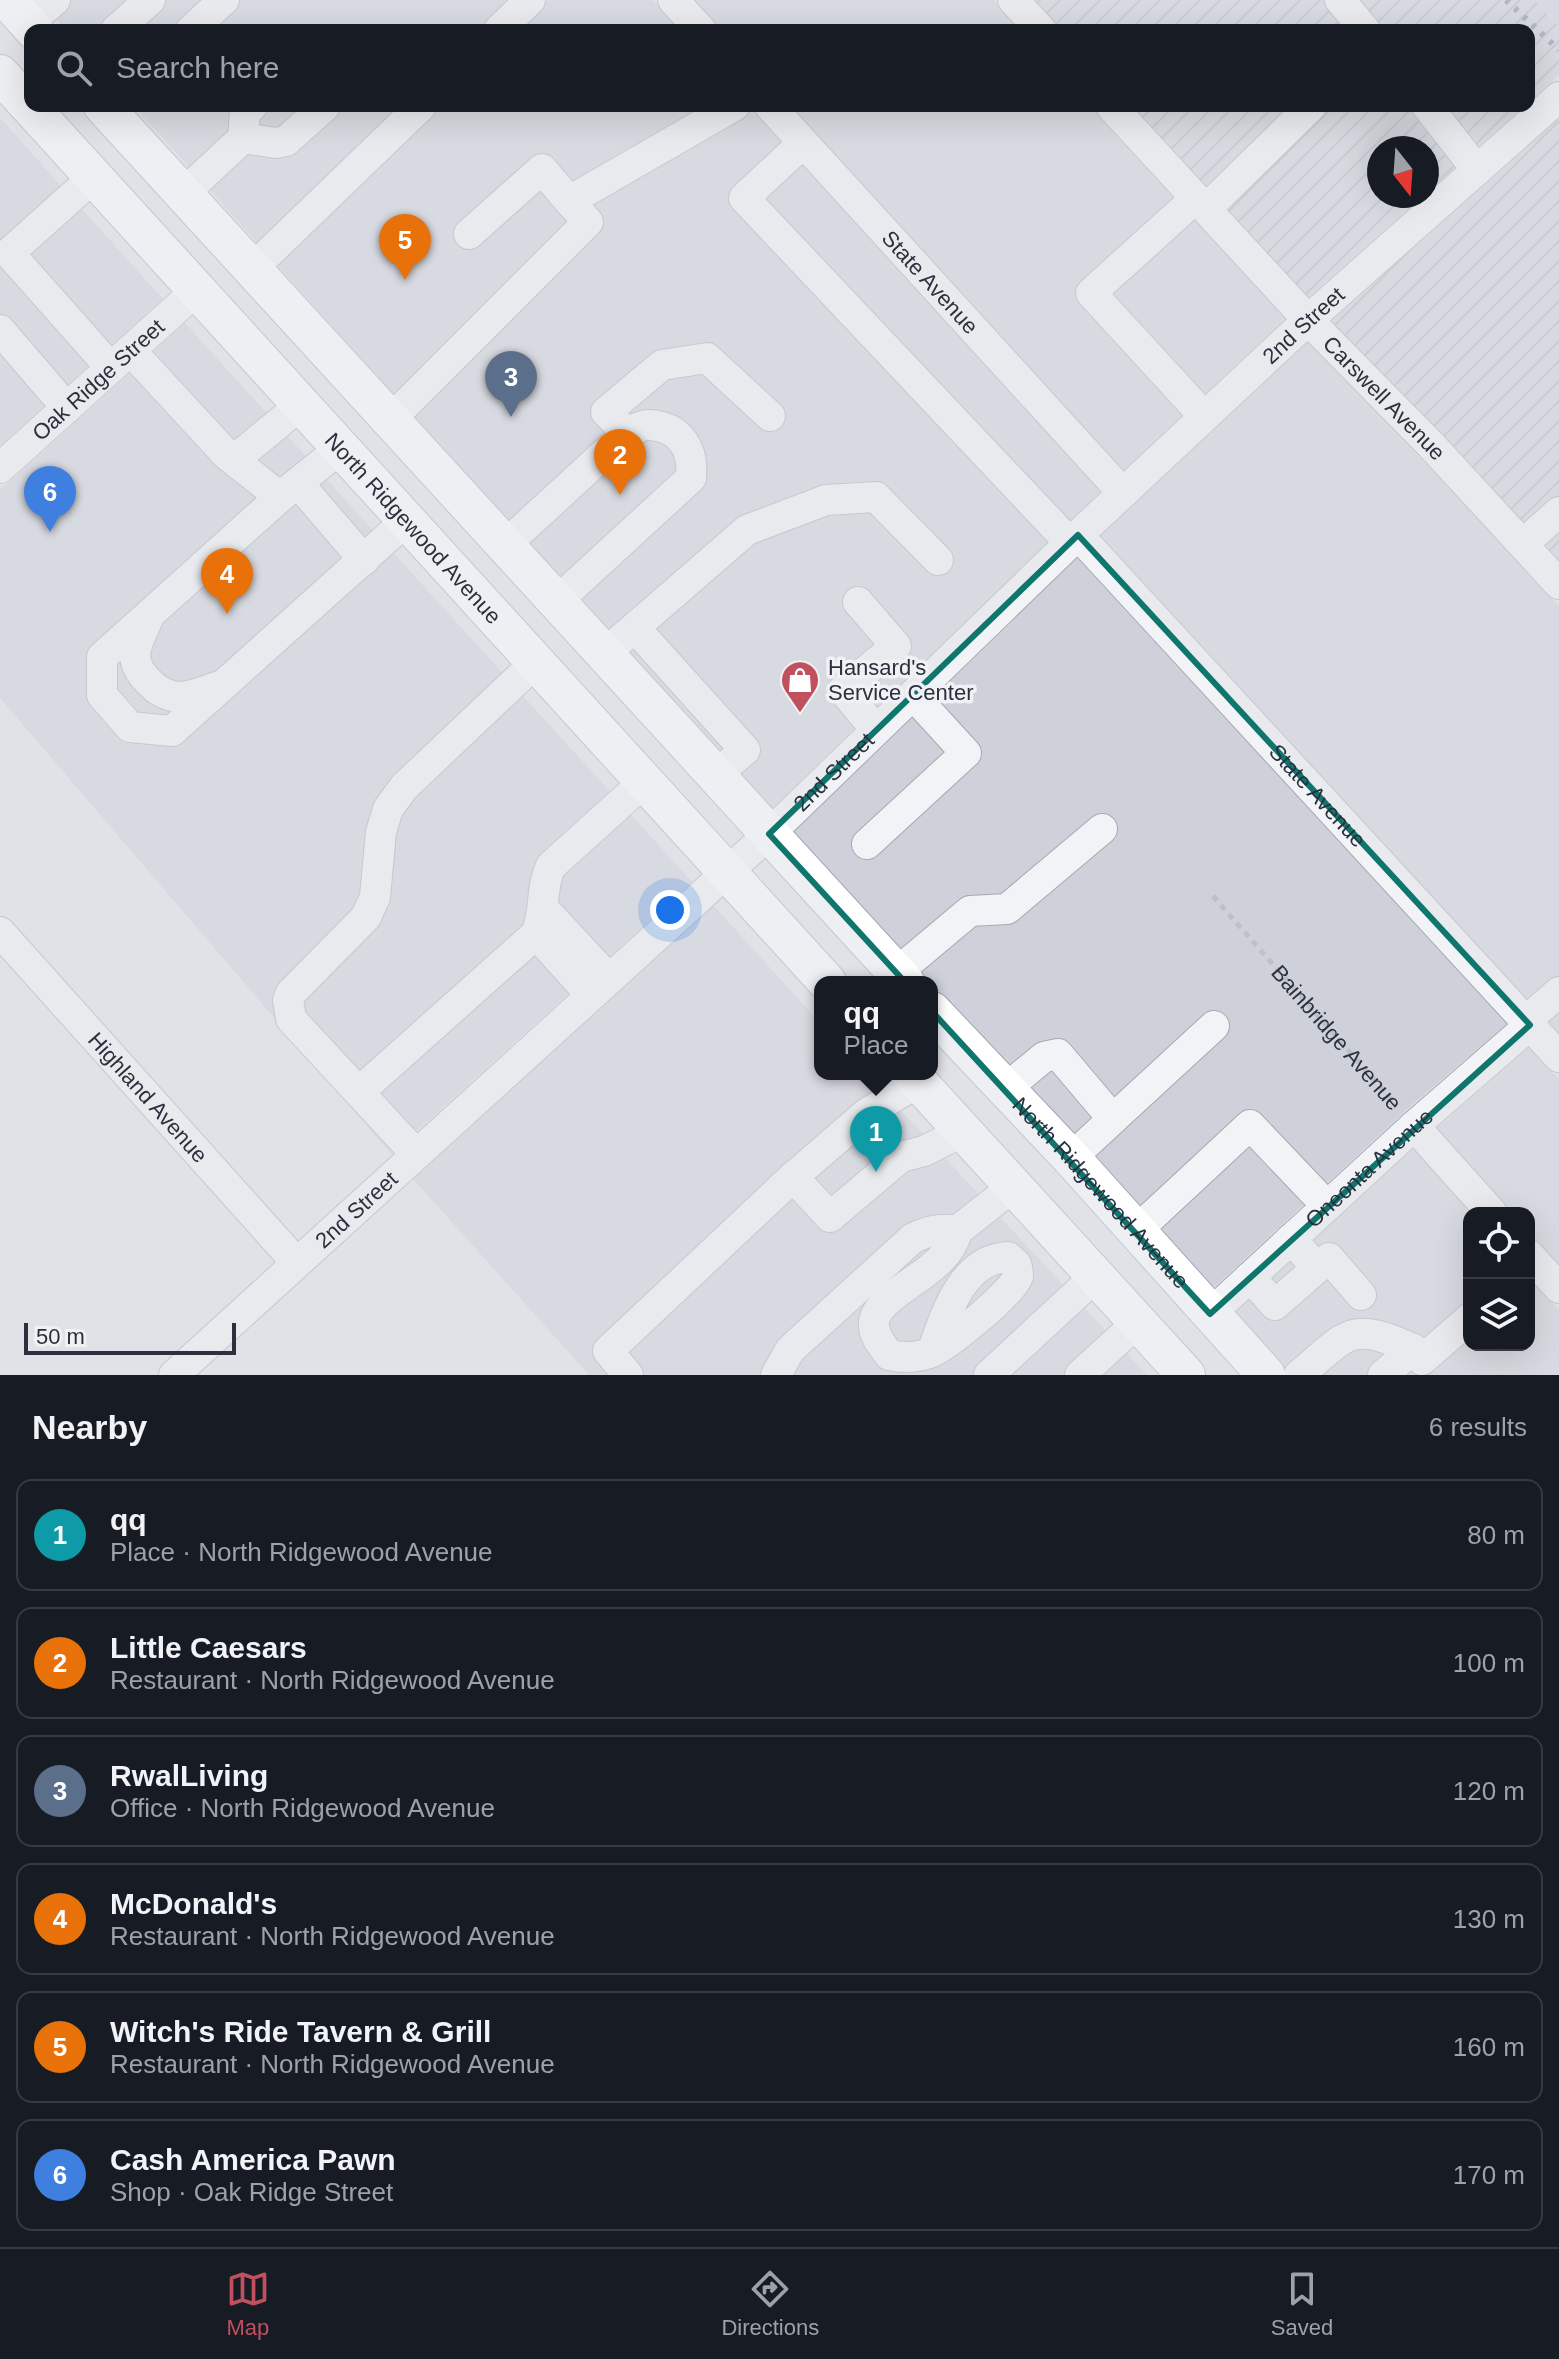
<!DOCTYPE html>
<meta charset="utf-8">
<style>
body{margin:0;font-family:Helvetica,sans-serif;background:#20242c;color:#f1f3f6}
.controls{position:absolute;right:24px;bottom:24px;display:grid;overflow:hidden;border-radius:16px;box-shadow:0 8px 32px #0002}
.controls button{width:72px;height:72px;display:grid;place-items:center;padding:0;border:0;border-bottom:2px solid #363941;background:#171b24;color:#f1f3f6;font:40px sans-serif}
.compass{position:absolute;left:1367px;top:136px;width:72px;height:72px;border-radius:50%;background:#171b24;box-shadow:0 8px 32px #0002;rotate:163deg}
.scale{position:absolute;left:24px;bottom:20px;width:212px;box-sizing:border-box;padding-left:8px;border:4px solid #2a303d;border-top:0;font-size:22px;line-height:28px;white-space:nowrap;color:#2a303d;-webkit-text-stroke:6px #eff1f5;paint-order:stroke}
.you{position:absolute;left:670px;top:910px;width:28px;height:28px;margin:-20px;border:6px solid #fff;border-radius:50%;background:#1a73e8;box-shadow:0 0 0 12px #1a73e833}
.badge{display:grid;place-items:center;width:52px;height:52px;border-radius:50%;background:#c1505e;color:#fff;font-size:26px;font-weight:700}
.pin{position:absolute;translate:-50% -66px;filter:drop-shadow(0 2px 4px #0008)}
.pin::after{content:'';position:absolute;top:42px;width:28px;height:24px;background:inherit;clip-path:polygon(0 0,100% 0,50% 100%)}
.popup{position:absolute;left:814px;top:976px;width:124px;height:104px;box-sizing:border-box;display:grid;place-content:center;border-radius:16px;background:#171b24;filter:drop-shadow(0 2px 6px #0005);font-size:26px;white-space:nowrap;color:#9ea1a6}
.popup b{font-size:30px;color:#f1f3f6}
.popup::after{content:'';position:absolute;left:50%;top:100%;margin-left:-16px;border:16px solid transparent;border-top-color:#171b24}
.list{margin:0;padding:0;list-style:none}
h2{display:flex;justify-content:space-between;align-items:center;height:104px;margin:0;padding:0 32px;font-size:34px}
h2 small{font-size:26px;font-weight:400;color:#9ea1a6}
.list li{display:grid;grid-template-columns:52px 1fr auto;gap:24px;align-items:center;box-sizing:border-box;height:112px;margin:0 16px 16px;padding:0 16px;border:2px solid #363941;border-radius:16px}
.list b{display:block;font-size:30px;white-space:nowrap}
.list p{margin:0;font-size:26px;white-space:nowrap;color:#9ea1a6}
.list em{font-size:26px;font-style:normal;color:#9ea1a6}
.icon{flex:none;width:44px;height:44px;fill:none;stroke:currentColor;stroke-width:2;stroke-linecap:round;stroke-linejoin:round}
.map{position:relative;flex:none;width:1559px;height:1375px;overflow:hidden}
.search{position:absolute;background:#171b24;box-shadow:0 8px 32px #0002;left:24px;right:24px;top:24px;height:88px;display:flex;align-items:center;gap:20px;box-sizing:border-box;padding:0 28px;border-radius:16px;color:#9ea1a6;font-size:30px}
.sheet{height:872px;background:#171b24}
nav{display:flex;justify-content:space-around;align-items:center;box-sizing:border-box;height:112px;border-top:2px solid #363941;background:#171b24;font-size:22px;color:#9ea1a6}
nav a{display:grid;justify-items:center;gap:4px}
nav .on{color:#c1505e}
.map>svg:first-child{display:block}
.built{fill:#ced1d9}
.industrial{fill:url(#industrial-furrows)}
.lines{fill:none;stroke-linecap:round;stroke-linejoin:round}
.minor-casing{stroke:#a6a9b1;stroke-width:32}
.major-casing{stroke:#a0a7b2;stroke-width:40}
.path{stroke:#bec0c6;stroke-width:5;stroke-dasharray:6 6;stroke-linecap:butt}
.minor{stroke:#f2f3f6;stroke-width:30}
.major{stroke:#fff;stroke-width:38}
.rail{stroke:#7b828f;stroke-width:6;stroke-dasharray:4 8;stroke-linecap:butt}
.marked{fill:none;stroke:#0f766e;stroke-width:6;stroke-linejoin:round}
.labels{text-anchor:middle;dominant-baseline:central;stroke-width:7;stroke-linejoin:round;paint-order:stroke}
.street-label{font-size:22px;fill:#2a303d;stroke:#eff1f5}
.poi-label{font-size:22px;fill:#2a303d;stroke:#eff1f5;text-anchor:start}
</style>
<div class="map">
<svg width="1559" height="1375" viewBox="0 0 1559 1375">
<defs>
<pattern id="industrial-furrows" width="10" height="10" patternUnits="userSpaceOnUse" patternTransform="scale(2)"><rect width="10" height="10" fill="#ced1d9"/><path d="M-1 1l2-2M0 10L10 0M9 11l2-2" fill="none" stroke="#b1b4bb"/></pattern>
</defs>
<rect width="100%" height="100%" fill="#e0e2e7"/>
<g class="built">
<polygon points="39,0 653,0 680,30 66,30"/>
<polygon points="693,0 994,0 1022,30 721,30"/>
<polygon points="1535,0 1559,0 1559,27"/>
<polygon points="134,106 750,106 1101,491 769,811"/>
<polygon points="790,106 1091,106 1286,318 1123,471"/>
<polygon points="0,118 163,299 0,446"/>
<polygon points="185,323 692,882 391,1154 0,698 0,490"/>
<polygon points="1308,342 1421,457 1559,606 1559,1035 1100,536"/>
<polygon points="1078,557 1508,1023 1413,1104 1210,1291 932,989 932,982 925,982 790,835"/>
<polygon points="714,906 820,1023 820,1074 867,1074 1147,1375 589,1375 413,1179"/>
<polygon points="1530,1047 1559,1079 1559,1266 1529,1232 1529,1213 1512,1213 1436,1129"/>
<polygon points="1414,1148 1472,1213 1469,1213 1469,1345 1529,1345 1529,1277 1559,1310 1559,1375 1286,1375 1232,1315"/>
</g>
<g class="industrial">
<polygon points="1034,0 1535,0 1559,27 1559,75 1529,102 1529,30 1061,30"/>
<polygon points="1131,106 1524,106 1427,192 1427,148 1379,148 1379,196 1423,196 1308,298"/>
<polygon points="1559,118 1559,562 1441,434 1330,322"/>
</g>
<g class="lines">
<defs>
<g id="minor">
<polyline points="673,0 701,30"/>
<polyline points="1013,0 1041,30"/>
<polyline points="1340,0 1365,30"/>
<polyline points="28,23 55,0"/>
<polyline points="116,30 150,0"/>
<polyline points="191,30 224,0"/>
<polyline points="499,30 530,0"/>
<path id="s2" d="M770 106 1123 493"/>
<path id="s3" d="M1111 106 1308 320 1431 445 1559 584"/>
<polyline points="1427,106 1477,170"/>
<polyline points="243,138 276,143 286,141 325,106"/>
<polyline points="803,143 744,198 1070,543"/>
<polyline points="94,177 9,253 111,368"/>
<polyline points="183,194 243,138 245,112 252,106"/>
<polyline points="1196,198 1091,293 1204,416"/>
<polyline points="1206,209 1311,106"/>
<polyline points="469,234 542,169 569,201"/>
<polyline points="252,269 421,106"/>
<polyline points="0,330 67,408"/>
<polyline points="130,350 227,455 280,497"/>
<polyline points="390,420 588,222 569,201 734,106"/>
<polyline points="627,433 606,412 662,365 707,358 770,416"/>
<polyline points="341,448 280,497 102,657 102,695 130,727 172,731 407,520"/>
<polyline points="234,460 302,404"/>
<path id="s4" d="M0 468 197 290"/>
<polyline points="298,483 364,560"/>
<path id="s5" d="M1078 535 1559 1057"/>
<polyline points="1523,544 1559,512"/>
<path d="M505 545 627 433C634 430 643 424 650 425 681 427 694 450 691 478L556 602"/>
<polyline points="858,602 896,646 843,690 876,730"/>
<path d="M148 619C136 646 126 659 149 682 172 706 192 696 219 686"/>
<polyline points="635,628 745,750 715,776"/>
<polyline points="604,654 747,530 826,500 876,497 938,560"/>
<polyline points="867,844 966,753 913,695"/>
<polyline points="543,908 609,979"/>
<path id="s6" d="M0 932 296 1262"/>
<polyline points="536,934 591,995"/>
<polyline points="896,973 970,911 1007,909 1102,829"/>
<polyline points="1526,1021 1559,992"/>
<polyline points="918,1082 866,1114 793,1177 830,1217 901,1157 924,1151 964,1131"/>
<polyline points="1004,1090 1044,1057 1058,1054 1113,1119 1071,1158"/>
<path d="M360 1091 536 934C546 912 540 888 551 866L645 781"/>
<polyline points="1113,1119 1214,1026"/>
<polyline points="1414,1126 1492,1213"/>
<polyline points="416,1154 291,1019 288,1000 291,993 366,917 375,897 381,832 388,809 404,787 536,662"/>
<polyline points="1136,1231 1250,1125 1327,1206"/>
<polyline points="1529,1255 1559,1288"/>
<polyline points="1317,1268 1329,1258 1361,1295"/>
<polyline points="1250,1277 1275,1305 1317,1268 1291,1239"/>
<path id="s7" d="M1210 1314 1414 1126 1530 1025"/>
<path d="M932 1352C945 1317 961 1259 1008 1257L1016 1264C1017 1266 1018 1274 1018 1276 1014 1292 948 1345 932 1352 918 1358 904 1358 889 1355 882 1345 872 1334 874 1321 880 1290 949 1273 957 1231"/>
<path id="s8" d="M174 1375 769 834 1078 535 1308 320 1559 97"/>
<polyline points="628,1375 608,1351 793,1177"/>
<path d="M776 1375 790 1350 913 1238C928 1231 940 1228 957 1231L1014 1186"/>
<polyline points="989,1375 1096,1276"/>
<polyline points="1080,1375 1138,1322"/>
<path d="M1299 1375C1348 1334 1350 1320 1413 1349"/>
<polyline points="1383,1375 1413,1349 1422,1360 1469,1319"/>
</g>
<g id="major">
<polyline points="7,0 34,30"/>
<path id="s9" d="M0 74 827 982"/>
<polyline points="103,106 905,982"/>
<path id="s10" d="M932 1011 1071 1158 1266 1375"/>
<polyline points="911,1074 1186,1375"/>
</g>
</defs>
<use href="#minor" class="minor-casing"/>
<use href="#major" class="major-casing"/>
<path class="path" id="s1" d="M1213 896 1397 1106"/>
<use href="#minor" class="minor"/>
<use href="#major" class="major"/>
<polyline class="rail" points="1506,0 1559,50"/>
</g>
<path d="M0 0H1559V1375H0ZM1078 535 1530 1025 1210 1314 769 834Z" fill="#e0e2e7" fill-opacity=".55" fill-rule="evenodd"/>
<path class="marked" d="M1078 535 1530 1025 1210 1314 769 834Z"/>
<defs>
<symbol id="shop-pin" viewBox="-11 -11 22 30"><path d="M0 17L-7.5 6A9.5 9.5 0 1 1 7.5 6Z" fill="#c1505e" stroke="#eff1f5"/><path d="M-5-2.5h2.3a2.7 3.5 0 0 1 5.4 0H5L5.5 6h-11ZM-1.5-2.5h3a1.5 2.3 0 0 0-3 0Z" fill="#fff"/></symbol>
</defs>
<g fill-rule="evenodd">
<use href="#shop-pin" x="778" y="658" width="44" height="60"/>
</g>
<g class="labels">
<g class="street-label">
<text stroke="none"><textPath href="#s2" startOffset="238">State Avenue</textPath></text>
<text stroke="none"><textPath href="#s8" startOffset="1542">2nd Street</textPath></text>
<text stroke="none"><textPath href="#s4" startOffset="132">Oak Ridge Street</textPath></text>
<text stroke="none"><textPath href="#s3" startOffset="400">Carswell Avenue</textPath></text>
<text stroke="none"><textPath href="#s9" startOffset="614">North Ridgewood Avenue</textPath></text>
<text stroke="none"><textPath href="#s8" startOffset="894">2nd Street</textPath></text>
<text stroke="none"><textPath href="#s5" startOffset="354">State Avenue</textPath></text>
<text stroke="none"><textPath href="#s1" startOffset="188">Bainbridge Avenue</textPath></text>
<text stroke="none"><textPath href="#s6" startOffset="222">Highland Avenue</textPath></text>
<text stroke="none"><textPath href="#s7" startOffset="216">Oneonta Avenue</textPath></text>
<text stroke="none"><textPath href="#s10" startOffset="248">North Ridgewood Avenue</textPath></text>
<text stroke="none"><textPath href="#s8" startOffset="246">2nd Street</textPath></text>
</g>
<g class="poi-label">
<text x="828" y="667">Hansard's<tspan x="828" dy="25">Service Center</tspan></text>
</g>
</g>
</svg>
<div class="controls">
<button><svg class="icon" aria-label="locate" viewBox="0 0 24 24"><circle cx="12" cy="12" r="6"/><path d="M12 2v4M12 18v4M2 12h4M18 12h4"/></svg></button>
<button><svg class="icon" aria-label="layers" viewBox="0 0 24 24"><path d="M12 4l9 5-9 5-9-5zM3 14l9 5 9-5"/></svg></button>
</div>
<svg class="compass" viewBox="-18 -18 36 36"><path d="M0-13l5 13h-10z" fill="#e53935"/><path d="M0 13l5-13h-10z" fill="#9ea1a6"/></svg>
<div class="scale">50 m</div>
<div class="you"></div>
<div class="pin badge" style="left:876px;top:1172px;background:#0f9aa8">1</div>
<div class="popup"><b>qq</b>Place</div>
<div class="pin badge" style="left:620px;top:495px;background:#e8710a">2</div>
<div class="pin badge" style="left:511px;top:417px;background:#5c6f8a">3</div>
<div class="pin badge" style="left:227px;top:614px;background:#e8710a">4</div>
<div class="pin badge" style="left:405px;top:280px;background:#e8710a">5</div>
<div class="pin badge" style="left:50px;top:532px;background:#3f7fe0">6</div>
<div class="search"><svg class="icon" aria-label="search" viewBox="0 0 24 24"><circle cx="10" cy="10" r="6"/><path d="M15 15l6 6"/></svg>Search here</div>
</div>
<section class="sheet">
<h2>Nearby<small>6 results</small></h2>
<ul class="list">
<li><span class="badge" style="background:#0f9aa8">1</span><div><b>qq</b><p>Place · North Ridgewood Avenue</p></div><em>80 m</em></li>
<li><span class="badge" style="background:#e8710a">2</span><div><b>Little Caesars</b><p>Restaurant · North Ridgewood Avenue</p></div><em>100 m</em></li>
<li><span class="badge" style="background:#5c6f8a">3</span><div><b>RwalLiving</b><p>Office · North Ridgewood Avenue</p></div><em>120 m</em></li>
<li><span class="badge" style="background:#e8710a">4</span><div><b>McDonald's</b><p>Restaurant · North Ridgewood Avenue</p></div><em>130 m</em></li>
<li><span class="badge" style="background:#e8710a">5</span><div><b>Witch's Ride Tavern &amp; Grill</b><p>Restaurant · North Ridgewood Avenue</p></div><em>160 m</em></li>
<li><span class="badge" style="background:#3f7fe0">6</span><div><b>Cash America Pawn</b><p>Shop · Oak Ridge Street</p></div><em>170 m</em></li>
</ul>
</section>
<nav>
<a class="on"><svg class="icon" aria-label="map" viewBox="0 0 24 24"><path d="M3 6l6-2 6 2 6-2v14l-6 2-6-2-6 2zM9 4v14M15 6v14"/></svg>Map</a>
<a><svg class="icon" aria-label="directions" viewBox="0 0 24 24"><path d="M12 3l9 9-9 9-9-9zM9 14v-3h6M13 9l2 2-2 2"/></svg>Directions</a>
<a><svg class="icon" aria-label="saved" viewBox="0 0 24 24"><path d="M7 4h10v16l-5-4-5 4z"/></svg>Saved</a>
</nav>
